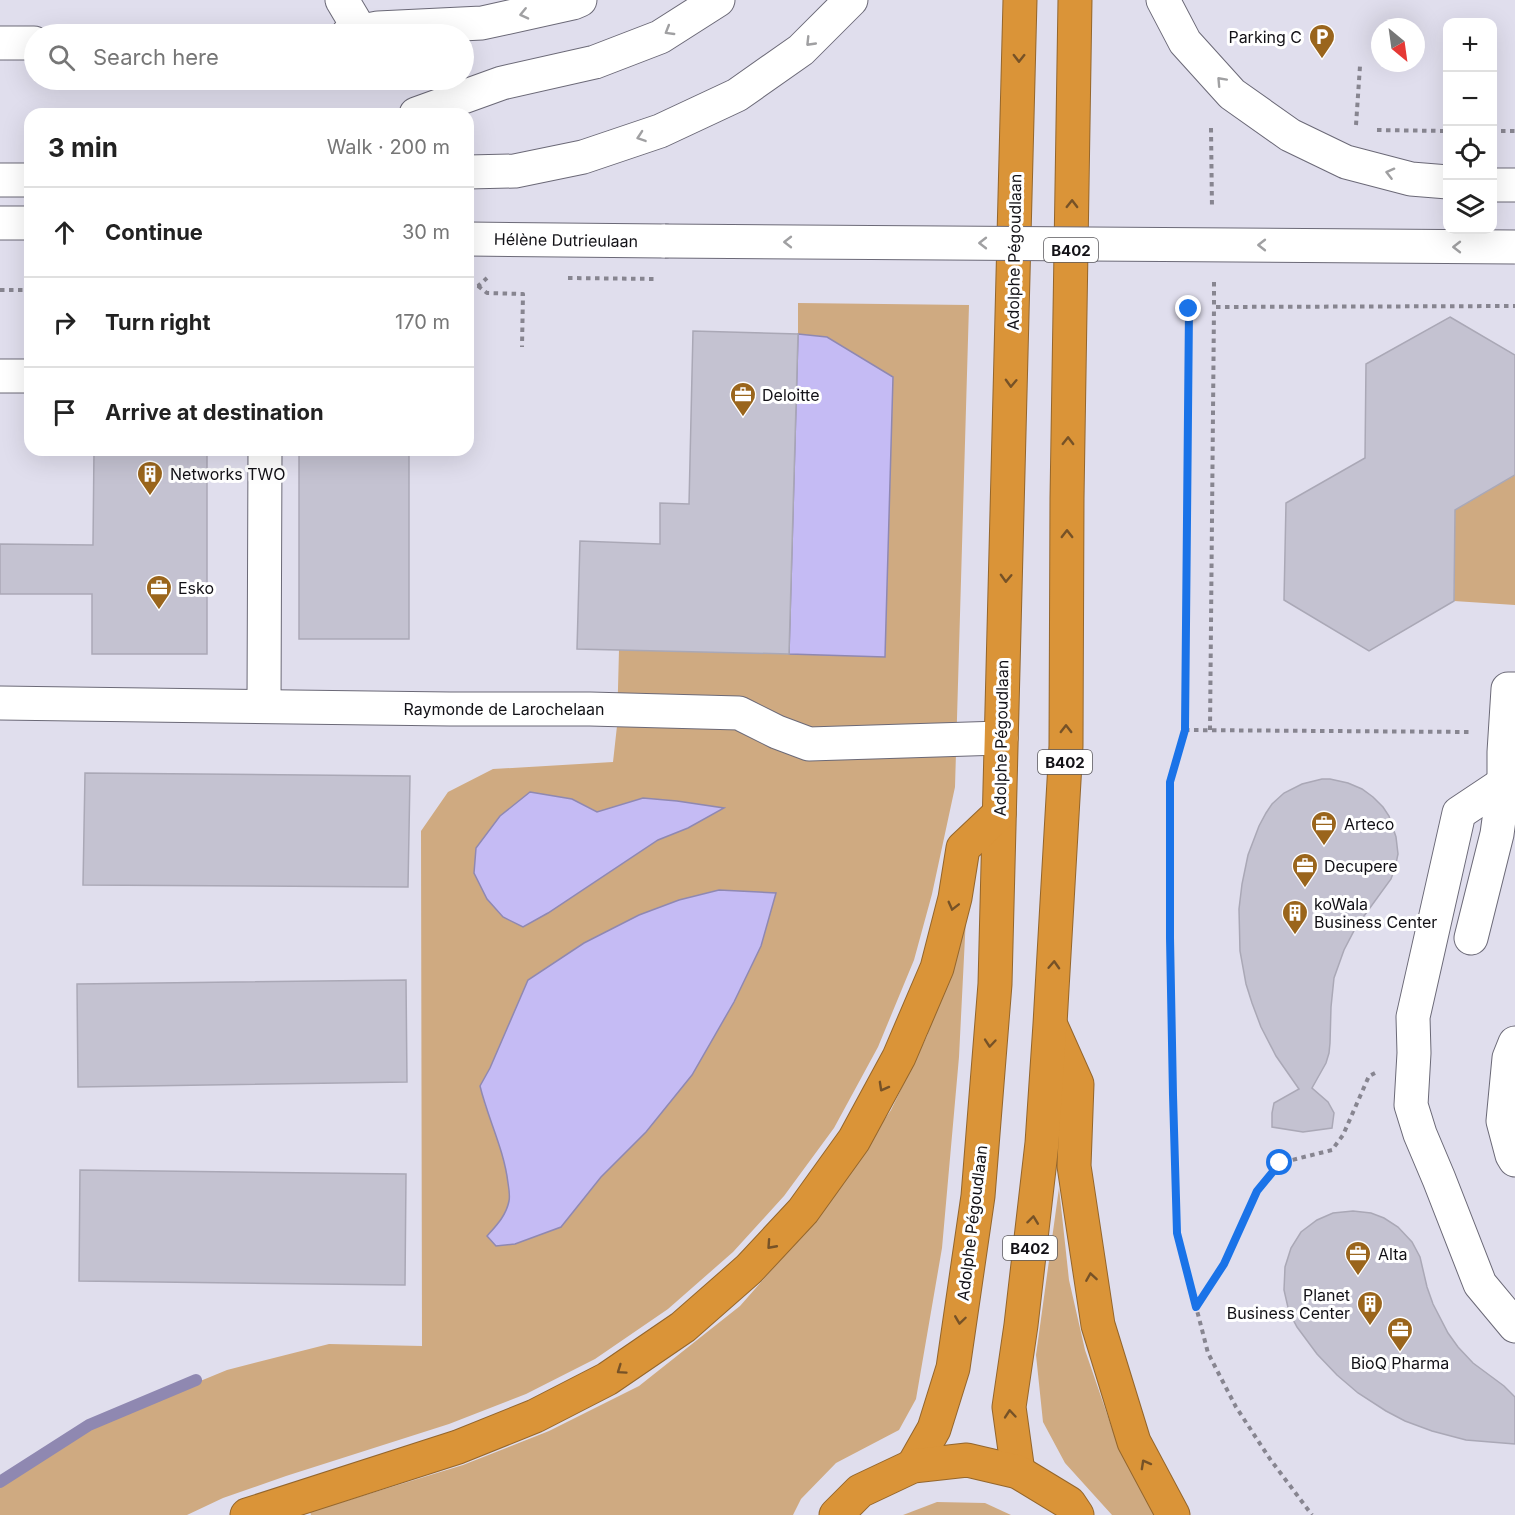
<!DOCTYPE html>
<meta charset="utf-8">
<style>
body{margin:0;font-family:Inter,sans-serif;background:#f2f2f2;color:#222}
.controls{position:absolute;right:18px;top:18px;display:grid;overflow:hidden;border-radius:12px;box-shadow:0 6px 24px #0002}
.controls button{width:54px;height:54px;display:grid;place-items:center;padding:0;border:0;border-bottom:2px solid #e0e0e0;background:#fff;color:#222;font:30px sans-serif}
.compass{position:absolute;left:1371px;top:18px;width:54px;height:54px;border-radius:50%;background:#fff;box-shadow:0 6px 24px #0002;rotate:151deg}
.stop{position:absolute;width:18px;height:18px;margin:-14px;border:4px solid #1a73e8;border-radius:50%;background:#fff}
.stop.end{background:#1a73e8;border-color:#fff;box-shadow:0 2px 6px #0008}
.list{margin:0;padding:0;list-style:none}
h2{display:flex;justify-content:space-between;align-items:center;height:78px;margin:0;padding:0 24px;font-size:26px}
h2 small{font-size:20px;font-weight:400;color:#767676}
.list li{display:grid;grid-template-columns:39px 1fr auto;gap:18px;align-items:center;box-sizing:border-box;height:90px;padding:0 24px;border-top:2px solid #e0e0e0}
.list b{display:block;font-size:22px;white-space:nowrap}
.list em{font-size:20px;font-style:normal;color:#767676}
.icon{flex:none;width:33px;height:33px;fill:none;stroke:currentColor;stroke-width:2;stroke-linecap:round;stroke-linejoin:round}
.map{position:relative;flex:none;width:1515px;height:1515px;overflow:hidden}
.search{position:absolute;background:#fff;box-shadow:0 6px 24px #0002;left:24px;top:24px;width:450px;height:66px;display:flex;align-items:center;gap:15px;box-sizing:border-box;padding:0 21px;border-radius:33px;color:#767676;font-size:22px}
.panel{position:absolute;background:#fff;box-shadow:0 6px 24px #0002;left:24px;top:108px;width:450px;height:348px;border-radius:18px}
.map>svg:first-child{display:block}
.green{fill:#cfaa81;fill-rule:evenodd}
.water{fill:#c5bbf4;stroke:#8f88b1;stroke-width:1.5}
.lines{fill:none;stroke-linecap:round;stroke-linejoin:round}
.stream{stroke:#8f88b1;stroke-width:12}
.building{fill:#c4c2d1;stroke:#aaa8b6;stroke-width:1.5}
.minor-casing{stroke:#6b6977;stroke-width:35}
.highway-casing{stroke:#94662c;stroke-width:35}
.path{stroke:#878590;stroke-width:4;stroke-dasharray:4.5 4.5;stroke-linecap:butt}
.minor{stroke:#fff;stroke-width:33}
.highway{stroke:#da9438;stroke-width:33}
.minor-bridge-casing{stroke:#6b6977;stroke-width:35;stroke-linecap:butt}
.path-bridge{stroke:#878590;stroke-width:4;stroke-dasharray:4.5 4.5;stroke-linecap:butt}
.minor-bridge{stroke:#fff;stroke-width:33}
.oneway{stroke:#a0a0a2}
.oneway2{stroke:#765227}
.route{stroke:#1a73e8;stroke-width:8}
.labels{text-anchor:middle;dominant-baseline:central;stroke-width:6;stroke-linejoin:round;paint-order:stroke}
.shield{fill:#fff;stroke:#59585c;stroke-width:1.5}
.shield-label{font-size:15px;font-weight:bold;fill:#121116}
.poi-label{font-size:16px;fill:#121116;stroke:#fff;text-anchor:start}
.street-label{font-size:16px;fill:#121116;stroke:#fff}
</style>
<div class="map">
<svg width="1515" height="1515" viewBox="0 0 1515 1515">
<rect width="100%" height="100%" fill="#e0deed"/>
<g class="green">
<path d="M798 303 969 305 955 787 932 894 914 960 878 1047 834 1128 784 1196 733 1252 668 1309 595 1359 526 1394 449 1424 286 1476 223 1498 187 1515H0V1484L91 1426 227 1370 329 1344 422 1346 421 831 448 792 493 769 613 762 617 726 619 650 885 656 827 337 798 334ZM643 798 723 808 688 828 658 840 571 898 572 799 597 812ZM719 890 733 892 761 946 734 1002 692 1075 646 1132 601 1177 561 1227 487 1236 503 1218 510 1200 507 1173 497 1136 485 1105 480 1086 490 1068 515 1013 639 915 679 900Z"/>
<polygon points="1515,475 1515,605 1454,601 1455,510"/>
<polygon points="966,917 959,1057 942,1248 916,1399 899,1430 836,1463 801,1499 793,1515 311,1515 310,1512 463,1465 549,1431 639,1386 740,1306 819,1216 891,1110 927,1036"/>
<polygon points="1059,1188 1069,1280 1085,1350 1118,1446 1155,1515 1112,1515 1065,1463 1043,1422 1036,1355"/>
<polygon points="937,1502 985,1503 1011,1515 903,1515"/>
</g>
<g class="water">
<polygon points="798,334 827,337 893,377 885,657 789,654"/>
<polygon points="530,792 572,799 597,812 643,798 677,801 724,808 688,828 658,840 548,913 523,927 503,917 487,899 474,873 476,848 500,816"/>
<path d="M719 890 776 893 761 946 734 1002 692 1075 646 1132 601 1177 561 1227 515 1244 496 1246 487 1236C496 1226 506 1216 509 1201 510 1196 509 1189 508 1183 504 1149 488 1119 480 1086L490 1068 528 980 584 943 639 915 679 900Z"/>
</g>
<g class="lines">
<polyline class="stream" points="0,1482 89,1425 196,1380"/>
</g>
<g class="building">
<polygon points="1450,317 1515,355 1515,475 1455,510 1454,601 1369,651 1284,600 1286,503 1365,458 1366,364"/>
<polygon points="693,331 798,334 789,654 577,649 580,541 660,544 660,503 689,504"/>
<polygon points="94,450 207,450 207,654 92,654 92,594 0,594 0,544 93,545"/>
<rect x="299" y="450" width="110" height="189"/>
<polygon points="85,773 410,776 408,887 83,885"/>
<polygon points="1322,779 1330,779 1348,783 1362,789 1373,797 1383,807 1389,816 1396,837 1398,854 1395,868 1391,879 1356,927 1344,950 1334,978 1331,1007 1330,1043 1329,1053 1326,1063 1312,1088 1328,1102 1334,1113 1332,1128 1303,1132 1272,1127 1272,1113 1274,1103 1299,1089 1276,1056 1261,1027 1252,1003 1246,984 1240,951 1239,909 1242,884 1248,855 1259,826 1266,813 1272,804 1284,793 1302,784"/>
<polygon points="406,980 407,1082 78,1087 77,984"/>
<polygon points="80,1170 406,1174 405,1285 79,1281"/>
<polygon points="1353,1211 1371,1213 1384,1218 1398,1227 1412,1242 1420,1257 1427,1287 1433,1304 1448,1333 1458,1347 1473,1363 1504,1386 1515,1397 1515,1444 1466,1440 1432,1431 1405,1421 1386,1411 1358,1393 1337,1375 1317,1354 1297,1327 1289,1312 1284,1290 1285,1267 1291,1248 1301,1232 1317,1220 1333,1213"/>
</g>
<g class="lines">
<defs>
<g id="minor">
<polyline points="342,0 361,32"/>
<polyline points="1163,0 1185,42 1232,94 1290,135 1346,162 1411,179 1448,182"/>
<polyline points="348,34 378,28 482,23 573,3 580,0"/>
<polyline points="0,43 34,43"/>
<polyline points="416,114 502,83 595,62 660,37 718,0"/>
<polyline points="468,172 515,171 583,157 660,131 737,95 801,50 851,0"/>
<polyline points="0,180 30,180"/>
<polyline points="1492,185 1515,185"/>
<polyline points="0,223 30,223"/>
<polyline points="468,239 665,241"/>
<polyline points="0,376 30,376"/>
<polyline points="0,703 450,709 590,709 739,713 777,732 809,744 1001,738"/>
<polyline points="264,706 265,450"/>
<polyline points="1515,794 1504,783 1459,813 1413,1017 1414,1053 1411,1105 1420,1134 1439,1179 1480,1284 1515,1326"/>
<polyline points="1471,938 1497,834 1504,783 1504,752 1508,689 1515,689"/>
<polyline points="1515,1043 1509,1058 1503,1121 1512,1155 1515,1160"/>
</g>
<g id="highway">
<polyline points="1052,1028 1077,1084 1074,1166 1098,1325 1134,1442 1173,1515"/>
<polyline points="913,1466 934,1429 953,1368 978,1196 995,984 1020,0"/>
<polyline points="1018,1472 1009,1407 1021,1325 1042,1143 1050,1024 1066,746 1067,499 1075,0"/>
<polyline points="247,1515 458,1447 535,1416 607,1379 683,1327 749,1269 803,1211 854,1140 899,1057 937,968 955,898 963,848 999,814"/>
<polyline points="836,1515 860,1491 913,1466 967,1460 1018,1472 1069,1503 1077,1515"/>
</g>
</defs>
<use href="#minor" class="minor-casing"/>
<use href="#highway" class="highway-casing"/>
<g class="path">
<polyline points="1356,125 1360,66"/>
<polyline points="1211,128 1212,208"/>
<polyline points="1377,130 1448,131"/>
<polyline points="1492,131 1515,131"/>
<polyline points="1214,282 1214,307 1515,306"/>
<polyline points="468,286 478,286 487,278"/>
<polyline points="478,286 487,293 523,294 522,347"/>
<polyline points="0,290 30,290"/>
<polyline points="1189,309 1185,730 1170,782 1170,938 1177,1233 1208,1353 1236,1407 1270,1459 1312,1515"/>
<polyline points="1185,730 1469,732"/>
<polyline points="1210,730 1214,307"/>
<polyline points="1197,1307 1224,1264 1258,1191 1280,1163 1332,1150 1343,1135 1369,1076 1375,1073"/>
</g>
<use href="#minor" class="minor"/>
<use href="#highway" class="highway"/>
<defs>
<polyline id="minor-bridge" points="665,241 1515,247"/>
</defs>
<use href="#minor-bridge" class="minor-bridge-casing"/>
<polyline class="path-bridge" points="568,278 658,279"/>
<use href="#minor-bridge" class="minor-bridge"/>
</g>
<defs><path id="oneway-chevron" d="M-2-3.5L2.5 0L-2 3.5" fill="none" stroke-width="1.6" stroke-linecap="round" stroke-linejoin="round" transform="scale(1.5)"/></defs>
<g class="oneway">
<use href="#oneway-chevron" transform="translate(524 14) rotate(167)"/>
<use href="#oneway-chevron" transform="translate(669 31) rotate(149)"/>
<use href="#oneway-chevron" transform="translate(810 42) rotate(134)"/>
<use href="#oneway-chevron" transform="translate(1221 81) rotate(-133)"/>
<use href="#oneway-chevron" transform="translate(641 137) rotate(161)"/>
<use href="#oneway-chevron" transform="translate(1390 173) rotate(-166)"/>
<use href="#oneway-chevron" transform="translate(788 242) rotate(-180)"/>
<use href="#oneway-chevron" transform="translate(983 243) rotate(-180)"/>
<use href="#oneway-chevron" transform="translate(1262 245) rotate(-180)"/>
<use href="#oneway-chevron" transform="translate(1457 247) rotate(-180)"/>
</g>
<g class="oneway2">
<use href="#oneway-chevron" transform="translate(1019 58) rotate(91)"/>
<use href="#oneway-chevron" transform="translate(1072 204) rotate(-89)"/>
<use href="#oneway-chevron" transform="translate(1011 383) rotate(92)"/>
<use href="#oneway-chevron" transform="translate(1068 441) rotate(-89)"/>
<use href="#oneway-chevron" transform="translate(1067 534) rotate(-90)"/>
<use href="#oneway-chevron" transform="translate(1006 578) rotate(92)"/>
<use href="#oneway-chevron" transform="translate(1066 729) rotate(-90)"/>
<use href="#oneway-chevron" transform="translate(953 906) rotate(104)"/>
<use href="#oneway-chevron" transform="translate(1054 965) rotate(-87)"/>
<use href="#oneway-chevron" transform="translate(990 1043) rotate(95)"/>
<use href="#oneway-chevron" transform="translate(883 1087) rotate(119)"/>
<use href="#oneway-chevron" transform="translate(1033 1220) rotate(-83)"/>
<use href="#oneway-chevron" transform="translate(771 1245) rotate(132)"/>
<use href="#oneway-chevron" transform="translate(1091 1277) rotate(-99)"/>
<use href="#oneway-chevron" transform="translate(960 1320) rotate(98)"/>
<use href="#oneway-chevron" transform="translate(621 1370) rotate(145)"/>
<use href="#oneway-chevron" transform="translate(1010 1414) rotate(-95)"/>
<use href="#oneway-chevron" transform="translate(1145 1464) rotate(-119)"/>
</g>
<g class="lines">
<polyline class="route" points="1189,309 1185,730 1170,782 1170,938 1173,1095 1177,1233 1196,1307 1224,1264 1257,1191 1280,1163"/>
</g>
<defs>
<symbol id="parking-pin" viewBox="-11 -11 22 30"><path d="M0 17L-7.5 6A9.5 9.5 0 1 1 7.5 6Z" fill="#9a651c" stroke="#fff"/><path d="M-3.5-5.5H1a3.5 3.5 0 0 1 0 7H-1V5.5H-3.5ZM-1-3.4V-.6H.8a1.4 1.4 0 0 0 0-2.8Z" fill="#fff"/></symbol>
<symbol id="office-pin" viewBox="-11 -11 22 30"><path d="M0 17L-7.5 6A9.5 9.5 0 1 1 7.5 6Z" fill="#9a651c" stroke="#fff"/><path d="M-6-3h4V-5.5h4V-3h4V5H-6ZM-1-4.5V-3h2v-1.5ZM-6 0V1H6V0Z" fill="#fff"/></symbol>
<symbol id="building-pin" viewBox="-11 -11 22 30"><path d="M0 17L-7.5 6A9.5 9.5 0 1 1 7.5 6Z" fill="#9a651c" stroke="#fff"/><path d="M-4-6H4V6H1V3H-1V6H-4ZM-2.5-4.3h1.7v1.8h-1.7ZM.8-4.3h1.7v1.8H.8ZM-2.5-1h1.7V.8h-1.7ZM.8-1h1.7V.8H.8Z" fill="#fff"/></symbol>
</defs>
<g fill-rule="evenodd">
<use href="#parking-pin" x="1307" y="22" width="30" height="40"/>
<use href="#office-pin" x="728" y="380" width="30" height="40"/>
<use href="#building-pin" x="135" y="459" width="30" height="40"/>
<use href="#office-pin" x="144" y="573" width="30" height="40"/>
<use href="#office-pin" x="1309" y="809" width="30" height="40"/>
<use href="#office-pin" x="1290" y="851" width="30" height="40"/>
<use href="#building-pin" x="1280" y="898" width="30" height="40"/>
<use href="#office-pin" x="1343" y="1239" width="30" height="40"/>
<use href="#building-pin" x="1355" y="1289" width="30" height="40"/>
<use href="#office-pin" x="1385" y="1315" width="30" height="40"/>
</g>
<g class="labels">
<g class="shield">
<rect x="1044" y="238" width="54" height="24" rx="4.5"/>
<rect x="1038" y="750" width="54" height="24" rx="4.5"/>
<rect x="1003" y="1236" width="54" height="24" rx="4.5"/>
</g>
<g class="shield-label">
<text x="1071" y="250">B402</text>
<text x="1065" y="762">B402</text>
<text x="1030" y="1248">B402</text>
</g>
<g class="poi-label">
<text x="1302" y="37" text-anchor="end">Parking C</text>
<text x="762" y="395">Deloitte</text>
<text x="170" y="474">Networks TWO</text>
<text x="178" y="588">Esko</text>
<text x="1344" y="824">Arteco</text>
<text x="1324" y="866">Decupere</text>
<text x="1314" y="904">koWala<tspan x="1314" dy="18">Business Center</tspan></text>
<text x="1378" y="1254">Alta</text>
<text x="1350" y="1295" text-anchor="end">Planet<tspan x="1350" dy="18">Business Center</tspan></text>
<text x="1400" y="1363" text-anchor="middle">BioQ Pharma</text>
</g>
<g class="street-label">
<text transform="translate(566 240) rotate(1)">Hélène Dutrieulaan</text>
<text transform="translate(1014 252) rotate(-89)">Adolphe Pégoudlaan</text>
<text x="504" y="709">Raymonde de Larochelaan</text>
<text transform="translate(1001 738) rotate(-89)">Adolphe Pégoudlaan</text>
<text transform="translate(972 1223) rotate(-83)">Adolphe Pégoudlaan</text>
</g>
</g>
</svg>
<div class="controls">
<button>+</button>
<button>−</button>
<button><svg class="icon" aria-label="locate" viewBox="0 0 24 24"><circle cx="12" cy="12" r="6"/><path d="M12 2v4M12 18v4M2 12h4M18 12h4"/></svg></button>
<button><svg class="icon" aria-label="layers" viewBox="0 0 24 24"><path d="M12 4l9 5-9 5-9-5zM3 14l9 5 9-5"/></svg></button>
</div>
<svg class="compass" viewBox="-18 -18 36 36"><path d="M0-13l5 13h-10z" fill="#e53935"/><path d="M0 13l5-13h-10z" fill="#767676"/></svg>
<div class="stop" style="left:1280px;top:1163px"></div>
<div class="stop end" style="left:1189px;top:309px"></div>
<div class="search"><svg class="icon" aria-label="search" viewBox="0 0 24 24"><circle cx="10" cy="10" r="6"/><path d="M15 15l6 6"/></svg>Search here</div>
<section class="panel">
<h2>3 min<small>Walk · 200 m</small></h2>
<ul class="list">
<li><svg class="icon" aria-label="ahead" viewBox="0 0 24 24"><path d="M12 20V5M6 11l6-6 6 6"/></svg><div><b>Continue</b></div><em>30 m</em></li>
<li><svg class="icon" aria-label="right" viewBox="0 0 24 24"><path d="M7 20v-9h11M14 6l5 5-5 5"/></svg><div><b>Turn right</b></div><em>170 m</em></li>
<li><svg class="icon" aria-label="arrive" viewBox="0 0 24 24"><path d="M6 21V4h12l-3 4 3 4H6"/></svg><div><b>Arrive at destination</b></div></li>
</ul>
</section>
</div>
